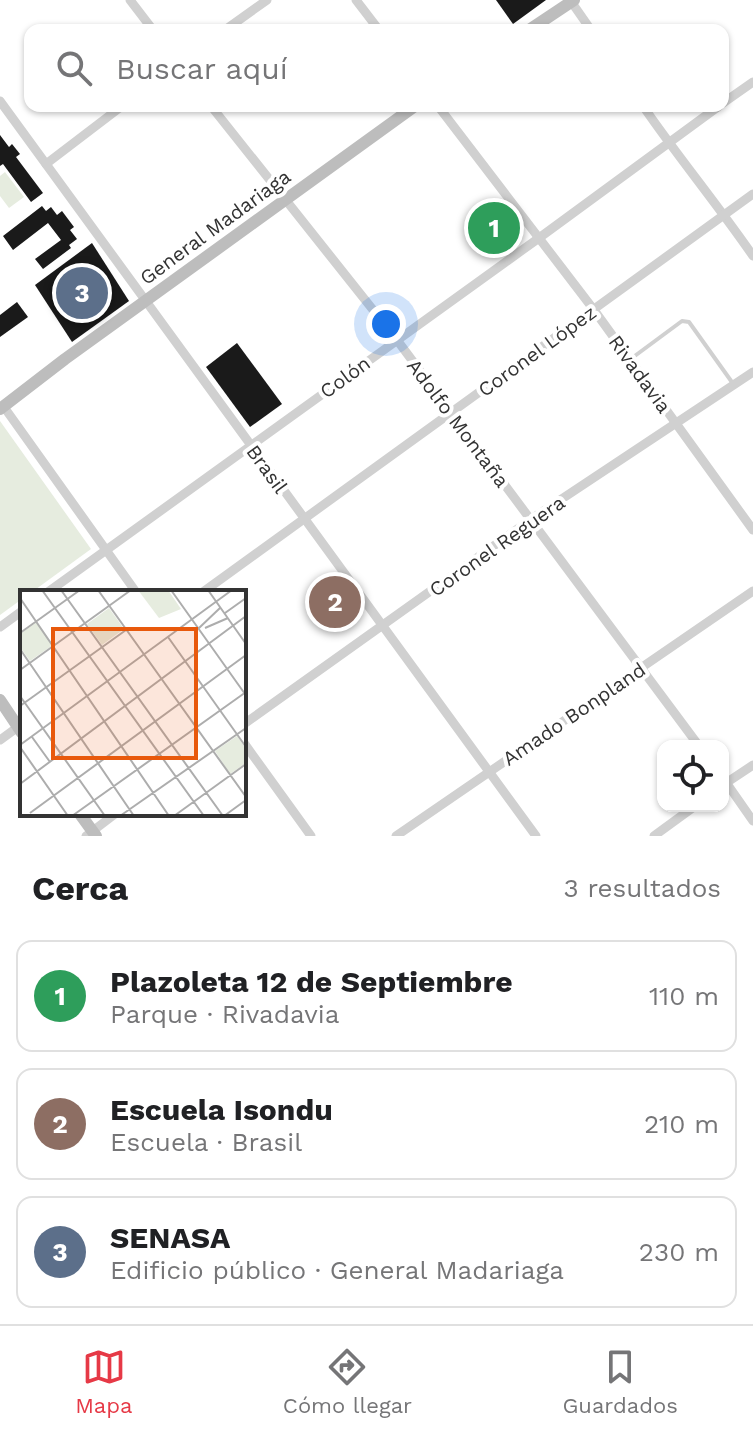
<!DOCTYPE html>
<html lang="es">
<meta charset="utf-8">
<style>
body{margin:0;font-family:"Work Sans",sans-serif;background:#f6f6f6;color:#202124}
.controls{position:absolute;right:24px;bottom:24px;display:grid;overflow:hidden;border-radius:16px;box-shadow:0 2px 6px #0004}
.controls button{width:72px;height:72px;display:grid;place-items:center;padding:0;border:0;border-bottom:2px solid #e0e0e0;background:#fff;color:#202124;font:40px sans-serif}
.you{position:absolute;left:386px;top:324px;width:28px;height:28px;margin:-20px;border:6px solid #fff;border-radius:50%;background:#1a73e8;box-shadow:0 0 0 12px #1a73e833}
.badge{display:grid;place-items:center;width:52px;height:52px;border-radius:50%;background:#e63946;color:#fff;font-size:26px;font-weight:700}
.pin{position:absolute;translate:-50% -50%;border:4px solid #fff;box-shadow:0 2px 8px #0006}
.list{margin:0;padding:0;list-style:none}
h2{display:flex;justify-content:space-between;align-items:center;height:104px;margin:0;padding:0 32px;font-size:34px}
h2 small{font-size:26px;font-weight:400;color:#757577}
.list li{display:grid;grid-template-columns:52px 1fr auto;gap:24px;align-items:center;box-sizing:border-box;height:112px;margin:0 16px 16px;padding:0 16px;border:2px solid #e0e0e0;border-radius:16px}
.list b{display:block;font-size:30px;white-space:nowrap}
.list p{margin:0;font-size:26px;white-space:nowrap;color:#757577}
.list em{font-size:26px;font-style:normal;color:#757577}
.icon{flex:none;width:44px;height:44px;fill:none;stroke:currentColor;stroke-width:2;stroke-linecap:round;stroke-linejoin:round}
.map{position:relative;flex:none;width:753px;height:836px;overflow:hidden}
.search{position:absolute;background:#fff;box-shadow:0 2px 6px #0004;left:24px;right:24px;top:24px;height:88px;display:flex;align-items:center;gap:20px;box-sizing:border-box;padding:0 28px;border-radius:16px;color:#757577;font-size:30px}
.sheet{height:488px;background:#fff}
nav{display:flex;justify-content:space-around;align-items:center;box-sizing:border-box;height:112px;border-top:2px solid #e0e0e0;background:#fff;font-size:22px;color:#757577}
nav a{display:grid;justify-items:center;gap:4px}
nav .on{color:#e63946}
.map>svg:first-child{display:block}
.green{fill:#e6ecdf}
.building{fill:#1a1a1a}
.lines{fill:none;stroke-linecap:round;stroke-linejoin:round}
.lane{stroke:#d0d0d0;stroke-width:4}
.street{stroke:#d0d0d0;stroke-width:9}
.secondary{stroke:#bdbdbd;stroke-width:12}
.labels{text-anchor:middle;dominant-baseline:central;stroke-width:8;stroke-linejoin:round;paint-order:stroke}
.street-label{font-size:20px;fill:#333;stroke:#fff}
.inset-road{fill:none;stroke:#adadad;stroke-width:2}
.view{fill:#e8590c;fill-opacity:0.15;stroke:#e8590c;stroke-width:4}
.inset-edge{fill:none;stroke:#333;stroke-width:4}
</style>
<div class="map">
<svg width="753" height="836" viewBox="0 0 753 836">
<rect width="100%" height="100%" fill="#fff"/>
<g class="green">
<polygon points="5,172 24,197 9,208 0,196 0,176"/>
<polygon points="494,200 523,237 494,258 466,220"/>
<polygon points="0,421 91,549 32,592 22,592 22,599 0,615"/>
</g>
<g class="building">
<polygon points="496,0 546,0 513,24"/>
<polygon points="0,135 9,147 12,144 20,154 16,157 43,193 31,202 3,164 0,166"/>
<polygon points="42,206 46,211 51,207 57,215 62,211 74,227 70,230 77,239 69,245 71,248 43,269 35,259 61,240 48,223 13,250 3,236"/>
<polygon points="92,243 129,301 72,342 35,285"/>
<polygon points="17,302 28,317 0,337 0,315"/>
<polygon points="237,343 282,404 250,427 206,367"/>
</g>
<g class="lines">
<polyline class="lane" points="632,358 682,321 689,322 734,385"/>
<g class="street">
<polyline points="130,0 153,30"/>
<polyline points="356,0 379,30"/>
<polyline points="570,0 591,30"/>
<polyline points="225,30 267,0"/>
<polyline points="0,101 536,836"/>
<polyline points="723,103 753,82"/>
<polyline points="211,106 397,340 699,746"/>
<polyline points="438,106 594,310 753,530"/>
<path d="M643 106C678 157 718 205 753 256"/>
<polyline points="46,164 122,106"/>
<polyline points="4,407 136,592"/>
<polyline points="48,592 539,238 719,106"/>
<polyline points="203,592 753,194"/>
<polyline points="0,627 22,611"/>
<polyline points="244,724 530,520 753,372"/>
<polyline points="0,740 22,724"/>
<polyline points="244,743 311,836"/>
<polyline points="723,778 753,821"/>
<polyline points="723,785 753,765"/>
<polyline points="86,836 115,814"/>
<polyline points="396,836 753,591"/>
<polyline points="654,836 695,806"/>
</g>
<g class="secondary">
<polyline points="529,30 574,0"/>
<polyline points="0,409 65,359 415,106"/>
<polyline points="0,700 22,733"/>
<polyline points="80,814 96,836"/>
</g>
</g>
<g class="labels">
<g class="street-label">
<text transform="translate(215 227) rotate(-36)">General Madariaga</text>
<text transform="translate(537 351) rotate(-36)">Coronel López</text>
<text transform="translate(640 374) rotate(54)">Rivadavia</text>
<text transform="translate(345 377) rotate(-36)">Colón</text>
<text transform="translate(458 423) rotate(53)">Adolfo Montaña</text>
<text transform="translate(267 469) rotate(54)">Brasil</text>
<text transform="translate(497 546) rotate(-35)">Coronel Reguera</text>
<text transform="translate(574 714) rotate(-34)">Amado Bonpland</text>
</g>
</g>
<g transform="translate(20 590)">
<rect width="226" height="226" fill="#fff"/>
<path d="M118 0H148L161 19 139 28ZM89 18 104 39 82 55 67 34ZM17 32 33 55 10 71 0 57V44ZM217 146 226 159V173L210 184 195 161Z" fill="#e6ecdf"/>
<path class="inset-road" d="M22 0 184 226M41 0 203 226M78 0 226 207M151 0 225 104M188 0 226 54M0 8 149 226M205 23 226 8M179 38 200 18M185 38 208 28M0 43 60 0M148 47 226 157M0 59 114 226M0 80 111 0M0 106 85 226M0 116 106 40M12 147 30 172M0 155 212 0M0 157 48 226M0 194 226 26M10 223 226 65M52 226 226 102M100 226 226 138M154 226 226 174M204 226 226 210"/>
<path class="view" d="M33 39H176V168H33Z"/>
<rect width="226" height="226" class="inset-edge"/>
</g>
</svg>
<div class="controls">
<button><svg class="icon" aria-label="locate" viewBox="0 0 24 24"><circle cx="12" cy="12" r="6"/><path d="M12 2v4M12 18v4M2 12h4M18 12h4"/></svg></button>
</div>
<div class="you"></div>
<div class="pin badge" style="left:494px;top:228px;background:#2e9e5b">1</div>
<div class="pin badge" style="left:335px;top:602px;background:#8d6e63">2</div>
<div class="pin badge" style="left:82px;top:293px;background:#5c6f8a">3</div>
<div class="search"><svg class="icon" aria-label="search" viewBox="0 0 24 24"><circle cx="10" cy="10" r="6"/><path d="M15 15l6 6"/></svg>Buscar aquí</div>
</div>
<section class="sheet">
<h2>Cerca<small>3 resultados</small></h2>
<ul class="list">
<li><span class="badge" style="background:#2e9e5b">1</span><div><b>Plazoleta 12 de Septiembre</b><p>Parque · Rivadavia</p></div><em>110 m</em></li>
<li><span class="badge" style="background:#8d6e63">2</span><div><b>Escuela Isondu</b><p>Escuela · Brasil</p></div><em>210 m</em></li>
<li><span class="badge" style="background:#5c6f8a">3</span><div><b>SENASA</b><p>Edificio público · General Madariaga</p></div><em>230 m</em></li>
</ul>
</section>
<nav>
<a class="on"><svg class="icon" aria-label="map" viewBox="0 0 24 24"><path d="M3 6l6-2 6 2 6-2v14l-6 2-6-2-6 2zM9 4v14M15 6v14"/></svg>Mapa</a>
<a><svg class="icon" aria-label="directions" viewBox="0 0 24 24"><path d="M12 3l9 9-9 9-9-9zM9 14v-3h6M13 9l2 2-2 2"/></svg>Cómo llegar</a>
<a><svg class="icon" aria-label="saved" viewBox="0 0 24 24"><path d="M7 4h10v16l-5-4-5 4z"/></svg>Guardados</a>
</nav>
